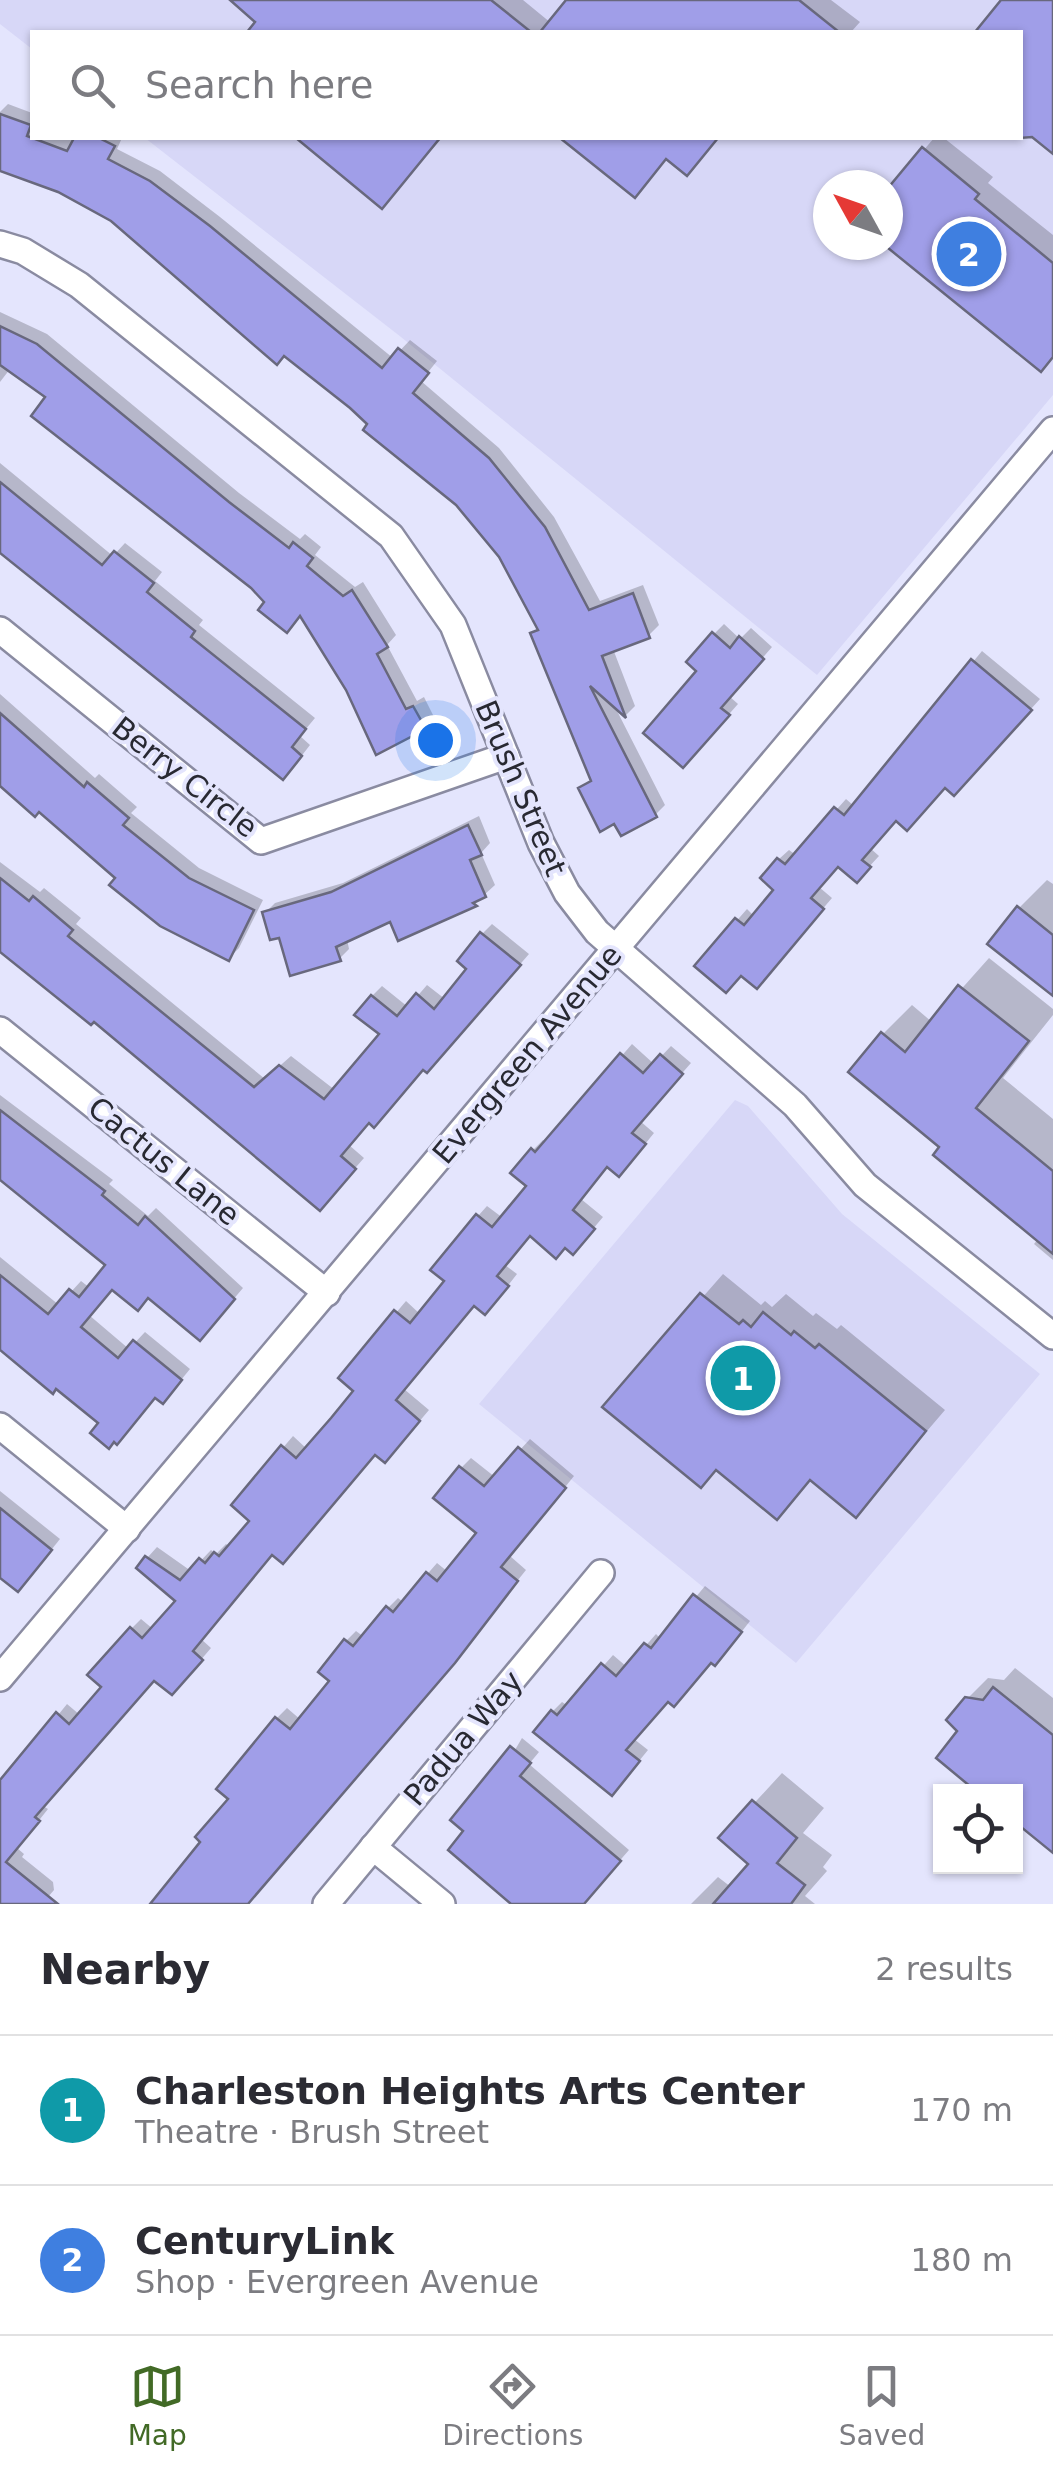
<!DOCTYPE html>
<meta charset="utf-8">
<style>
body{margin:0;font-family:"DejaVu Sans",sans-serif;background:#f7f7f7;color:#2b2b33}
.controls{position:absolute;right:30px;bottom:30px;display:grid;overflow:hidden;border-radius:0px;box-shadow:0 2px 8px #0004}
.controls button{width:90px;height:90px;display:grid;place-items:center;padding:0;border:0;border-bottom:2px solid #e1e1e2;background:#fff;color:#2b2b33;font:50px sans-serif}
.compass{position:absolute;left:813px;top:170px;width:90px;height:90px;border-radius:50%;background:#fff;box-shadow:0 2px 8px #0004;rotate:310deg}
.you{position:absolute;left:435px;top:740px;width:35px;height:35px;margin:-25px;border:8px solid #fff;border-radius:50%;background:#1a73e8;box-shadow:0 0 0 15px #1a73e833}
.badge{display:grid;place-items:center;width:65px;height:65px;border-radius:50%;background:#426a26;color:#fff;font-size:32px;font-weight:700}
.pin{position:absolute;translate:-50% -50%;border:5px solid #fff;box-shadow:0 2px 10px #0006}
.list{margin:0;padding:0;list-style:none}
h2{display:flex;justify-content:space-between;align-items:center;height:130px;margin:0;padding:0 40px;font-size:42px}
h2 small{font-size:32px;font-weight:400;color:#7c7c81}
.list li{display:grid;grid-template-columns:65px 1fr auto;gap:30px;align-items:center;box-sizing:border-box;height:150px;padding:0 40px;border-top:2px solid #e1e1e2}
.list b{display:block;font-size:38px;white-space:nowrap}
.list p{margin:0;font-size:32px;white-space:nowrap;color:#7c7c81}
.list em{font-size:32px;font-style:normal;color:#7c7c81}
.icon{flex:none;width:55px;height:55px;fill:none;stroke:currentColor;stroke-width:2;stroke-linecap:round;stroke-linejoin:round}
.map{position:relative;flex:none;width:1053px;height:1904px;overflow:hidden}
.search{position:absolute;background:#fff;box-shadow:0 2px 8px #0004;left:30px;right:30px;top:30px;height:110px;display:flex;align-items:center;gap:25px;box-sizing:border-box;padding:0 35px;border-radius:0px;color:#7c7c81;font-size:38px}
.sheet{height:430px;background:#fff}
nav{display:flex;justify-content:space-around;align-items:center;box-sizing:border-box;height:140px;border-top:2px solid #e1e1e2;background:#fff;font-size:28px;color:#7c7c81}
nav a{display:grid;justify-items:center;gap:5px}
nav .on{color:#426a26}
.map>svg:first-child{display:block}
.built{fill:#d7d7f7;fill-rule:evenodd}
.shadow{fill:#0003}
.building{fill:#a09ee8;stroke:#68687d;stroke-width:2.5}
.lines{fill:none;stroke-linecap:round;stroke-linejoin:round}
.minor-casing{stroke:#8a8ba1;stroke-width:30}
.minor{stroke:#fff;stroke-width:25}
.labels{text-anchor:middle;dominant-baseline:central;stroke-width:8;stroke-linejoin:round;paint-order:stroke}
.street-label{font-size:30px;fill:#282932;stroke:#e4e5fd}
</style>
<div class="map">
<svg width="1053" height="1904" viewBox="0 0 1053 1904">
<rect width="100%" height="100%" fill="#e4e5fd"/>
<g class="built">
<path d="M0 0H1053V395L817 675 401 337 145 138H1020V32H32V49L0 24ZM828 185H888V245H828Z"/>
<polygon points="735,1100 748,1106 842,1214 1040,1374 796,1663 479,1404"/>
</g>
<g class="shadow">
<polygon points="233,0 523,0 551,23 570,0 831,0 860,22 851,32 250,32 259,21"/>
<polygon points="8,104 32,113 32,138 122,138 117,149 160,171 220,217 393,358 410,340 437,361 421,381 499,448 554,517 600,601 643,585 659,625 649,635 613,649 635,706 626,715 614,705 665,805 655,815 615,821 581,789 592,777 532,634 539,627 501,556 458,503 371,424 113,219 59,190 0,168 0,112"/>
<polygon points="300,138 442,138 382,206"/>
<polygon points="564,138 718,138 701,159 667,157 634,194"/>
<polygon points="934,138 944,138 993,177 988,183 1053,235 1053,357 888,244 888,192"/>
<polygon points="0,312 47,334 239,493 300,539 305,534 321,547 315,555 355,587 363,582 396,635 387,645 417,701 424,697 434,717 424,727 348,689 301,613 267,602 49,397 10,369 0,382"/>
<polygon points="0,463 113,556 125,543 162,572 155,581 203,620 199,625 315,718 300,736 310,745 293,767 0,548"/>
<polygon points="724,624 740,639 751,628 772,647 729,696 738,704 693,755 700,671 714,634"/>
<polygon points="982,651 1040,699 964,783 946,785 896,818 870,848 879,856 867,869 839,864 819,887 832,898 766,975 697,966 747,909 754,916 777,889 763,878 779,859 789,850 796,855 846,799 854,806"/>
<polygon points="0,694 95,778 99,774 137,807 131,813 199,868 263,900 239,948 229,958 118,877 0,780"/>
<polygon points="479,816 490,843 481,853 495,885 484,895 391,919 347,939 349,949 339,959 281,934 265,913 275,903 343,883"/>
<polygon points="0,862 40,892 44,888 81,918 76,924 265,1079 291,1056 335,1090 382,1034 372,996 382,986 408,1007 427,985 445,999 470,969 482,934 492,924 529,954 437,1060 423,1067 349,1145 364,1158 320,1208 0,945"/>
<polygon points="1047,880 1053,884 1053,993 1019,908"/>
<polygon points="989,958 1053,1009 1053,1015 1003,1078 1053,1119 1053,1260 1034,1244 1038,1239 943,1147 883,1034 912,1005 932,1022"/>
<polygon points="632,1044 654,1064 671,1046 691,1063 640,1121 654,1133 629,1164 608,1165 581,1199 603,1217 582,1242 566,1246 531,1234 505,1265 517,1274 495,1302 474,1304 404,1389 429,1410 395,1450 376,1452 273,1553 201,1639 211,1648 182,1682 155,1678 43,1806 48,1809 17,1848 24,1854 22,1857 53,1882 54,1890 42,1904 0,1904 0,1787 67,1704 80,1715 104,1687 131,1629 141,1619 153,1629 178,1601 139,1567 157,1547 191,1571 211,1550 216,1554 226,1544 230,1547 252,1520 234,1505 293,1436 307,1449 356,1390 341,1378 406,1301 420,1314 447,1281 478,1216 487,1206 503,1218 530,1186 533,1150 543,1140 546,1143"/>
<polygon points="0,1095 113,1180 109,1184 148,1216 156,1208 243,1288 209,1328 149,1295 112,1287 89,1315 129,1349 145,1332 190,1369 172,1391 101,1423 0,1340 0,1257 59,1305 81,1281 90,1288 109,1265 0,1179"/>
<polygon points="723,1274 761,1305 765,1301 772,1307 786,1294 813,1316 816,1313 837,1329 841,1325 945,1410 856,1514 812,1478 777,1516 718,1468 606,1407"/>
<polygon points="530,1439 574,1476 510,1556 526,1570 405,1722 367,1760 246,1904 153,1904 231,1799 219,1789 277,1718 287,1708 301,1720 333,1681 346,1641 356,1631 364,1637 388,1608 398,1598 403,1602 437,1563 448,1572 480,1533 461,1468 471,1458 495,1477"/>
<polygon points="0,1491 60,1539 28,1579 0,1575"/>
<polygon points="705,1586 750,1621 725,1653 669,1699 634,1739 648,1750 621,1783 552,1712 562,1702 568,1706 613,1655 627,1667 656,1634 661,1639"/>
<polygon points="1015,1668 1053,1698 1053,1850 1016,1819 1016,1792 961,1730 967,1699 988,1678 1004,1680"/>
<polygon points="522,1738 539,1752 529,1764 629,1850 582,1904 516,1904 467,1831"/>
<polygon points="782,1773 824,1808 803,1833 832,1855 823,1867 827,1871 805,1896 815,1904 691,1904 718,1877 731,1887 751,1864 722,1838"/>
</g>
<g class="building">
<polygon points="230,0 491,0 531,32 247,32 255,22"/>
<polygon points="566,0 799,0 839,32 540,32"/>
<polygon points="1001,0 1053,0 1053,154 1032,137 1020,138 1020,32 975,32"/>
<polygon points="0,114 31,125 27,136 67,151 74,138 99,138 115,146 108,159 150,181 210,226 382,368 398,348 429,373 413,393 489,458 545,527 589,610 633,593 650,638 602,656 626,718 590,686 657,817 621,836 614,824 600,832 578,788 591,781 530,633 538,630 499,557 456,505 363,430 367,424 350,408 284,356 277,365 111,221 58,192 0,171"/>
<polygon points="296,138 440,138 382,209"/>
<polygon points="560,138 718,138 687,176 666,159 635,198"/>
<polygon points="922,147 979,194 975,199 1053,263 1053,357 1041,372 888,248 888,188"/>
<polygon points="0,326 37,344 229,502 289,548 293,542 313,558 307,566 343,596 352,590 388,647 377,654 406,709 413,706 426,729 376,755 346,690 300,616 287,633 258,610 264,602 251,588 31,416 45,397 0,365"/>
<polygon points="0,482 102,565 114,551 154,583 147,592 195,631 191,637 306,729 292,747 302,756 283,780 0,553"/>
<polygon points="712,632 730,648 739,636 764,659 721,708 730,715 683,768 643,733 696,671 686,662"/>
<polygon points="971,659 1032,710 954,796 945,788 907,831 896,821 862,860 871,867 857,883 838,867 811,898 824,909 757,989 741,976 726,993 694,966 735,918 744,925 773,890 760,878 777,858 785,864 834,807 844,815"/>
<polygon points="0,713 84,787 87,782 129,818 123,825 189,878 254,910 229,961 160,926 109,885 115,878 39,812 35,817 0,786"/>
<polygon points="468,825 482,855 470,860 486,897 473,903 477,906 398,941 390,922 336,947 341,961 290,976 279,938 270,940 262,912 331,892"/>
<polygon points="0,878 29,901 33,896 73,930 68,936 254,1087 279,1065 324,1099 379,1034 354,1015 371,995 397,1016 416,993 434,1009 466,969 457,961 480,932 521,965 427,1073 423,1070 374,1128 369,1123 341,1156 356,1169 320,1211 94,1022 91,1025 0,952"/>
<polygon points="1017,906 1053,935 1053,996 987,944"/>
<polygon points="958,985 1029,1041 976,1108 1053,1171 1053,1254 933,1155 939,1147 848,1072 881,1032 905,1052"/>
<polygon points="620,1053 643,1073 660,1054 683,1074 632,1133 646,1144 619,1177 607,1167 573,1210 595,1229 573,1255 565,1248 556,1259 530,1236 497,1276 509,1286 485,1315 474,1306 396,1400 420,1421 385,1463 375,1455 283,1564 272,1555 193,1651 203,1660 172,1695 154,1681 35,1817 40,1821 6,1862 58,1904 0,1904 0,1780 56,1712 69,1724 101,1687 87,1675 130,1627 142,1638 175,1601 136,1568 145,1556 180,1580 199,1558 205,1563 214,1552 219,1556 249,1521 231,1505 281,1445 296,1458 331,1418 353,1391 338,1378 394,1310 410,1323 444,1281 430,1270 476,1214 492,1227 526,1186 510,1173 531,1148 535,1152"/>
<polygon points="0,1110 105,1191 102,1195 138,1225 145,1216 235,1299 200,1341 148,1298 138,1311 112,1290 81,1327 118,1358 133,1340 182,1380 163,1404 155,1398 117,1445 114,1442 109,1449 90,1433 98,1423 56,1389 53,1394 0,1350 0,1275 48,1314 69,1289 79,1297 105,1265 0,1180"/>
<polygon points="700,1293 739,1324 743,1320 751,1327 763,1312 791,1335 794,1331 815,1348 819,1344 926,1431 856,1518 810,1480 777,1520 716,1470 701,1488 602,1407"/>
<polygon points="518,1447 566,1488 501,1567 518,1581 455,1663 248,1904 150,1904 200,1842 195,1837 228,1799 216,1789 275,1717 290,1729 329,1681 318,1672 344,1639 353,1646 386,1606 393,1612 426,1572 437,1581 476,1533 433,1498 459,1466 484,1486"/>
<polygon points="0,1508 52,1550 18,1592 0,1578"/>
<polygon points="693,1594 742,1632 715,1666 711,1663 674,1707 668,1702 626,1750 640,1761 612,1796 533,1732 551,1710 557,1715 601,1663 616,1676 644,1643 651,1648"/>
<polygon points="993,1687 1053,1735 1053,1853 1016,1823 1016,1792 977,1792 936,1758 957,1731 946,1720 965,1697 983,1700"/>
<polygon points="510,1746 531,1763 520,1776 621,1861 584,1904 511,1904 448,1850 463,1831 450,1820"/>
<polygon points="752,1800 797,1838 777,1863 805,1885 791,1904 713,1904 748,1864 718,1838"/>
</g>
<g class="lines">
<defs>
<g id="minor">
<polyline points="0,244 23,251 79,285 391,536 453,625 541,843 567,893 597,932 795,1105 865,1185 1053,1336"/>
<polyline points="0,630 261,841 506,756"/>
<polyline points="0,1030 327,1293"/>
<polyline points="0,1426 127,1529"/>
<polyline points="0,1678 1053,430"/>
<polyline points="373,1847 442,1904"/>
<polyline points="326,1904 601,1573"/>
</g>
</defs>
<use href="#minor" class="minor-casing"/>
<use href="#minor" class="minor"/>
</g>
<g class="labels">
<g class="street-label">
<text transform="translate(185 777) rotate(38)">Berry Circle</text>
<text transform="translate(521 788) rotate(67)">Brush Street</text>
<text transform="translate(527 1054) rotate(-50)">Evergreen Avenue</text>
<text transform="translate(164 1161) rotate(39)">Cactus Lane</text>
<text transform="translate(463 1738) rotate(-50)">Padua Way</text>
</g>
</g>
</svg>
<div class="controls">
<button><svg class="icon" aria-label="locate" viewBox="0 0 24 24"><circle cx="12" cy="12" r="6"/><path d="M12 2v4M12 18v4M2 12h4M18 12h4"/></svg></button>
</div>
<svg class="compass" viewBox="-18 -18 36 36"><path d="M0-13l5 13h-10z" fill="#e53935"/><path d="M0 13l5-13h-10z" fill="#7c7c81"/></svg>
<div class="you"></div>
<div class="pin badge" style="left:743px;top:1378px;background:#0f9aa8">1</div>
<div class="pin badge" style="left:969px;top:254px;background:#3f7fe0">2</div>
<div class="search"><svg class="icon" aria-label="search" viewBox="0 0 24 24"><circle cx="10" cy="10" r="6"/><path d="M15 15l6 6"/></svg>Search here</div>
</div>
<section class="sheet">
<h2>Nearby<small>2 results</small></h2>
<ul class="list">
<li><span class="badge" style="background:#0f9aa8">1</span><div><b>Charleston Heights Arts Center</b><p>Theatre · Brush Street</p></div><em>170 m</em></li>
<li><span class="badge" style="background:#3f7fe0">2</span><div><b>CenturyLink</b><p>Shop · Evergreen Avenue</p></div><em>180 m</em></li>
</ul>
</section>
<nav>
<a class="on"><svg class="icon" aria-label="map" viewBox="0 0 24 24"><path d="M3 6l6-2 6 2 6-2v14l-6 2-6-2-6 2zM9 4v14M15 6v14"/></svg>Map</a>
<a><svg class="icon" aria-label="directions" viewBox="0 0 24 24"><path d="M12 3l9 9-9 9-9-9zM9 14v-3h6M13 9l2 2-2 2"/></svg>Directions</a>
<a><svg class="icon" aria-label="saved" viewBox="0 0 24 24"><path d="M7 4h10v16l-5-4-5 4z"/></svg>Saved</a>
</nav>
